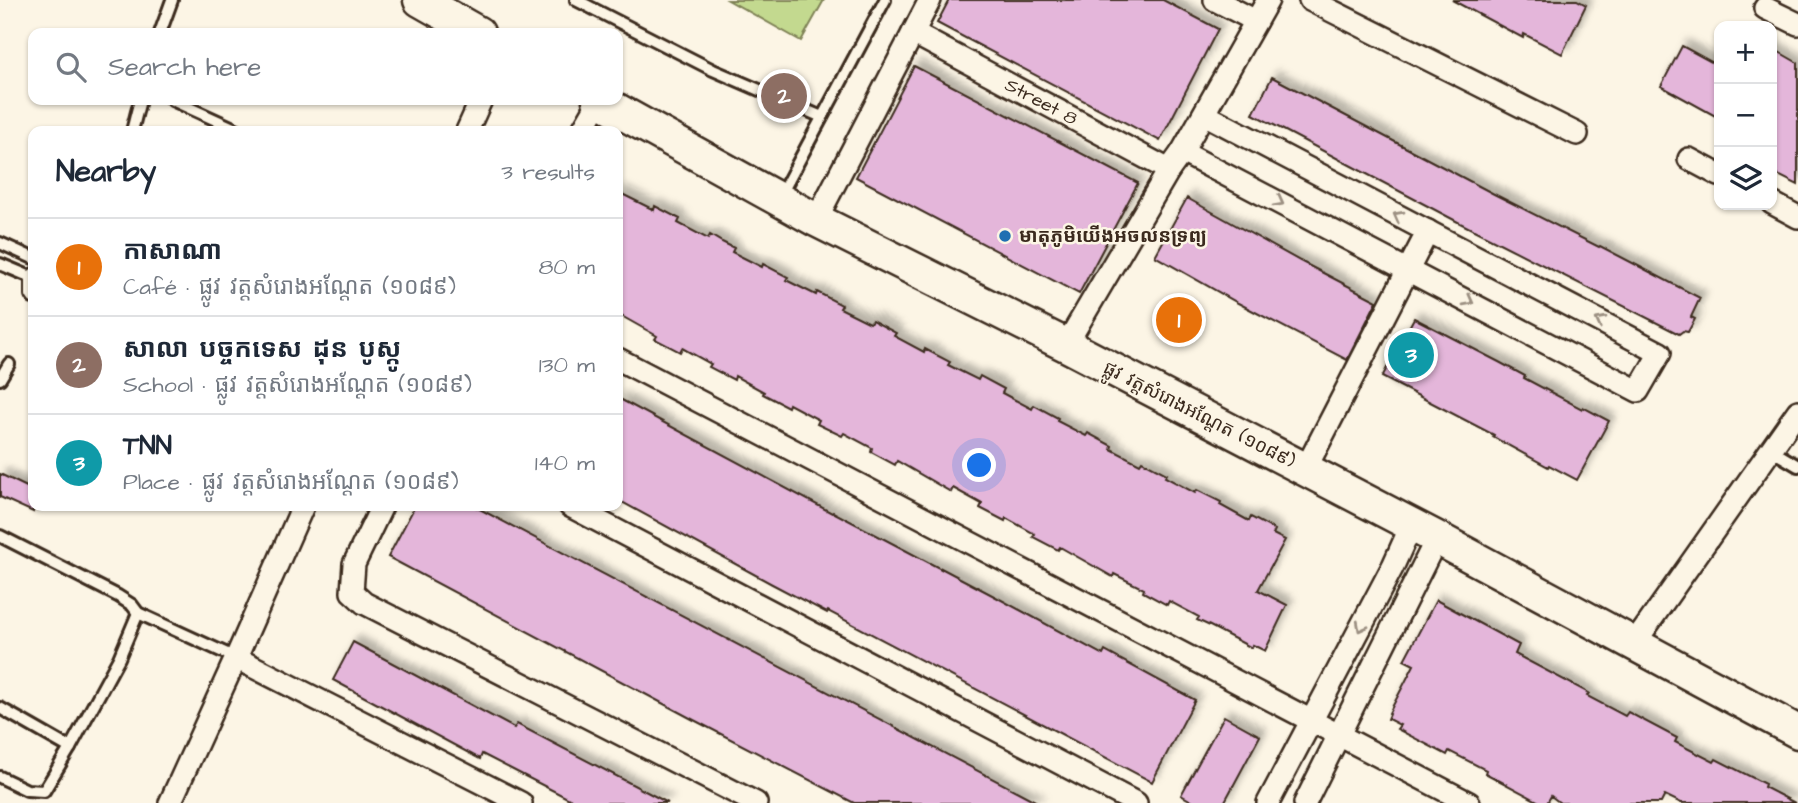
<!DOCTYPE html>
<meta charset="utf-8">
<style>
body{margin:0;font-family:"Architects Daughter","Noto Sans Khmer",sans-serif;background:#f2f2f3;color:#1f2937}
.controls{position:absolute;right:21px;top:21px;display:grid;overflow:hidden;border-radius:14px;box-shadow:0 2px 5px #0004}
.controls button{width:63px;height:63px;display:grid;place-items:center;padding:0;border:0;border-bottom:2px solid #e0e1e3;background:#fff;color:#1f2937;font:35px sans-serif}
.you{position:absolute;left:980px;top:466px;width:24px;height:24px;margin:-18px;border:5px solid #fff;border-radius:50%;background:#1a73e8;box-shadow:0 0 0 10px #1a73e833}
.badge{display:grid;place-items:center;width:46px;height:46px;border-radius:50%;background:#1f6fb2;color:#fff;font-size:23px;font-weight:700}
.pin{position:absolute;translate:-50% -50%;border:4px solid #fff;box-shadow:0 2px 7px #0006}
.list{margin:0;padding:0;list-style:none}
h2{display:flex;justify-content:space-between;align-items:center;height:91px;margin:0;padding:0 28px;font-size:30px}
h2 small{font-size:23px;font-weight:400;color:#747a83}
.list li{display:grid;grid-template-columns:46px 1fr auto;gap:21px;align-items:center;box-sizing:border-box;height:98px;padding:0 28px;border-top:2px solid #e0e1e3}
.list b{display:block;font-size:26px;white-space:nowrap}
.list p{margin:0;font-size:23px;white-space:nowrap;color:#747a83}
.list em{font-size:23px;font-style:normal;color:#747a83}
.icon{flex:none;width:38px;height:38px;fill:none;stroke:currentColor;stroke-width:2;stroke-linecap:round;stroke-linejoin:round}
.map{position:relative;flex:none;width:1798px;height:803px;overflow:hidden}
.search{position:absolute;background:#fff;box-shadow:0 2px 5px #0004;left:28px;top:28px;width:595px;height:77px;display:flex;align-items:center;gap:18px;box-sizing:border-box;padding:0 24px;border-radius:14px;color:#747a83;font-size:26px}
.panel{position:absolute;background:#fff;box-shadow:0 2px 5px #0004;left:28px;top:126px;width:595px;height:385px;border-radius:14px}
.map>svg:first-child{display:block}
.green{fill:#c3d98f;stroke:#7f8256;stroke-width:2}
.building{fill:#e4b6da;stroke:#3b2a1e;stroke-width:2;filter:url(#shadow)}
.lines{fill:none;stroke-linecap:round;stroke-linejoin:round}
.service-casing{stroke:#3b2a1e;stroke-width:16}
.minor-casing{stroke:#3b2a1e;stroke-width:26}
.secondary-casing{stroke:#3b2a1e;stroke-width:37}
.service{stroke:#fcf5e5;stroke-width:10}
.minor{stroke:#fcf5e5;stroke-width:21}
.secondary{stroke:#fcf5e5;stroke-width:32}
.oneway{stroke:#9c9082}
.poi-dot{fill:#1f6fb2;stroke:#fcf5e5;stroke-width:2.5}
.labels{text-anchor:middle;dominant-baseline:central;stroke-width:5;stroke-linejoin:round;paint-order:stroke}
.street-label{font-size:19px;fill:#3b2a1e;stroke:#fcf5e5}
.poi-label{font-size:19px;font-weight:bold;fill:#3b2a1e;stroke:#fcf5e5;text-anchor:start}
</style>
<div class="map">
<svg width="1798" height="803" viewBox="0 0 1798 803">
<defs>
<filter id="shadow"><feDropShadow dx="6" dy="-6" stdDeviation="3.5" flood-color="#0004"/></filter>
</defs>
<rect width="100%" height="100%" fill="#fcf5e5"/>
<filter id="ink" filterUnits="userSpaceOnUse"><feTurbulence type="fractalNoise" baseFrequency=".0143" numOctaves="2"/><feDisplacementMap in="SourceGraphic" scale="14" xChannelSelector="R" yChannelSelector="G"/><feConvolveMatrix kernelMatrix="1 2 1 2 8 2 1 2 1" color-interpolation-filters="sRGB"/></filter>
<g filter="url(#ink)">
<polygon class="green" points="728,0 824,0 801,41"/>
<g class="building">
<polygon points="949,0 1163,0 1218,29 1160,141 937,23"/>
<polygon points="1452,0 1577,0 1586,5 1562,54 1524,34 1523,38"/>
<polygon points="1682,46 1719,66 1719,118 1661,86"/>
<polygon points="1772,48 1798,63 1798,185 1772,172"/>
<polygon points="914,66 1138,183 1079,294 856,177"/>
<polygon points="1272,77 1494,194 1599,247 1600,246 1700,298 1691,317 1695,319 1688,332 1683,331 1679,334 1458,222 1253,114"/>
<polygon points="618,192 654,210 655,206 680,219 678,223 708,239 710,235 722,242 734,248 732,252 762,267 763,264 788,277 786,280 816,295 817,292 842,305 840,308 870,323 872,320 896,333 894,336 924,352 925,349 950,362 948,365 978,380 980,376 1004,389 1002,393 1032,409 1034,405 1058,418 1057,421 1086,436 1088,433 1112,446 1111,449 1140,464 1142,461 1167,474 1165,477 1195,493 1197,490 1221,502 1220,505 1249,521 1251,517 1275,530 1273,534 1285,540 1258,590 1287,605 1265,651 1253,645 1252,648 1210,626 1197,620 1199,617 1169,601 1167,605 1143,592 1144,589 1114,574 1113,577 1060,547 1058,550 1033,537 1035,534 1006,518 1005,521 980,508 982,504 953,488 951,492 897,461 895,465 871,452 872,448 844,433 842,436 817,424 819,420 789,404 788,407 763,394 764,392 735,376 734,380 709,367 711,364 682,348 680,352 655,339 657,336 618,314"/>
<polygon points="1187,198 1300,261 1377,301 1347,360 1238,303 1155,256"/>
<polygon points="1414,318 1499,362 1525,376 1524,378 1582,409 1583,407 1609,421 1577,480 1549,465 1548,467 1493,437 1494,435 1382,377"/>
<polygon points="618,398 832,513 833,512 941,569 941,568 996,597 1103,655 1105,651 1195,700 1152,782 828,611 827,613 772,584 618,500"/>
<polygon points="0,474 33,490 33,512 0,497"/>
<polygon points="415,506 474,506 1039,803 854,803 692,719 388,557"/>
<polygon points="1436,600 1519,645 1515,654 1589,693 1587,696 1625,716 1628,712 1677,738 1675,742 1714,762 1716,759 1765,784 1764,787 1795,803 1681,803 1665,795 1661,803 1560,803 1551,796 1547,803 1541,803 1485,773 1486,770 1449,751 1447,755 1397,729 1400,725 1388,719 1390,714 1389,713 1414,665 1404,660"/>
<polygon points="353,642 514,728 517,724 668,803 577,803 482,754 480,759 333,680"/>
<polygon points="1224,716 1260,736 1224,803 1195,803 1181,795"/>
</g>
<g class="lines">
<defs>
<g id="service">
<polyline points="576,0 713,70 822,117"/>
<polyline points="160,33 172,0"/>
<polyline points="172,100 240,131"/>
<polyline points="132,131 140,100"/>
<polyline points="779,198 885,0"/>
<polyline points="0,243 33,258"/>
<polyline points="0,264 31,277"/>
<polyline points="33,274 31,277 31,295 33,298"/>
<polyline points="0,379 9,364"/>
<polyline points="1771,450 1798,466"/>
<polyline points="0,536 118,596 132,605 138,613 236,658"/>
<polyline points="0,708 70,748 119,658 138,613"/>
<polyline points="0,777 27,790 44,791 70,748"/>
</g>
<g id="minor">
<polyline points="1215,0 1256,21"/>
<polyline points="1310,0 1577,134"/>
<polyline points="1765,8 1798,24"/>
<polyline points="913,33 1169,170"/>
<polyline points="467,131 481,100"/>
<polyline points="582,131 600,100"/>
<polyline points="1182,152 1638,391 1660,353 1204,114"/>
<polyline points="1689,159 1719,175"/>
<polyline points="1772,203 1798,217"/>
<polyline points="816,220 930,0"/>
<polyline points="1066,345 1169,170 1182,152 1268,0"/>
<polyline points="618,359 1469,803"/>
<polyline points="1305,470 1428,231"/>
<polyline points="382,506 354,564 352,592 364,603 756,803"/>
<polyline points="570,506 1136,803"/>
<polyline points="1634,644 1798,411"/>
<polyline points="236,658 521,803"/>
<polyline points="170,803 236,658 303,506"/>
<polyline points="1268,803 1393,566 1411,526"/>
<polyline points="1305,803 1437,538"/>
</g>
<g id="secondary">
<polyline points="420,0 478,33"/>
<polyline points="599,100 816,220 1066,345 1437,538 1798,732"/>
</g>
</defs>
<use href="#service" class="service-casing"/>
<use href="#minor" class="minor-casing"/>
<use href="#secondary" class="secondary-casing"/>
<use href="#service" class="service"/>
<use href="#minor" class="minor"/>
<use href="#secondary" class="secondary"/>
</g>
<defs><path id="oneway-chevron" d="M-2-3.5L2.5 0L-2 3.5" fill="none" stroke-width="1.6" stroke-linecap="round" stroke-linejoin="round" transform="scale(1.75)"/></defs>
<g class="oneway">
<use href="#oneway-chevron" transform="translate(1279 202) rotate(28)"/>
<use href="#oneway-chevron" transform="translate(1398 216) rotate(-152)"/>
<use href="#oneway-chevron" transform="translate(1469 301) rotate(28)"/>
<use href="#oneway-chevron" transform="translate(1600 321) rotate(-152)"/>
<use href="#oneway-chevron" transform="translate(1361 627) rotate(118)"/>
</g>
</g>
<circle class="poi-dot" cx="1005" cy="236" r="7"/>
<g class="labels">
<g class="street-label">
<text transform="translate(1041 102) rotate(28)">Street 8</text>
<text transform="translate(1199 415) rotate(27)">ផ្លូវ វត្តសំរោងអណ្ដែត (១០៨៩)</text>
</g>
<g class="poi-label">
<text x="1019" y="236">មាតុភូមិយើងអចលនទ្រព្យ</text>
</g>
</g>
</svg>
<div class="controls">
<button>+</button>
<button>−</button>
<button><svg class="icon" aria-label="layers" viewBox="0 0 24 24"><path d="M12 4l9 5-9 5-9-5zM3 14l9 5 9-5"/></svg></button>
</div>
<div class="you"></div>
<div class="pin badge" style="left:1179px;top:320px;background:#e8710a">1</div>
<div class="pin badge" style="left:784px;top:96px;background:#8d6e63">2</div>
<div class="pin badge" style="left:1411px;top:355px;background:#0f9aa8">3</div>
<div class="search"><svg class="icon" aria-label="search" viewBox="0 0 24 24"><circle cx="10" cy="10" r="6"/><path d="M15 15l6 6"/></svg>Search here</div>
<section class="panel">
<h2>Nearby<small>3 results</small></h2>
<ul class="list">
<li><span class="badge" style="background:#e8710a">1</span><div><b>កាសាណា</b><p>Café · ផ្លូវ វត្តសំរោងអណ្ដែត (១០៨៩)</p></div><em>80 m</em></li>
<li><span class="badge" style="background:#8d6e63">2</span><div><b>សាលា បច្ចកទេស ដុន បូស្កូ</b><p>School · ផ្លូវ វត្តសំរោងអណ្ដែត (១០៨៩)</p></div><em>130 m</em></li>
<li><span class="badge" style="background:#0f9aa8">3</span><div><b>TNN</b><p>Place · ផ្លូវ វត្តសំរោងអណ្ដែត (១០៨៩)</p></div><em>140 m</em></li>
</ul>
</section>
</div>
